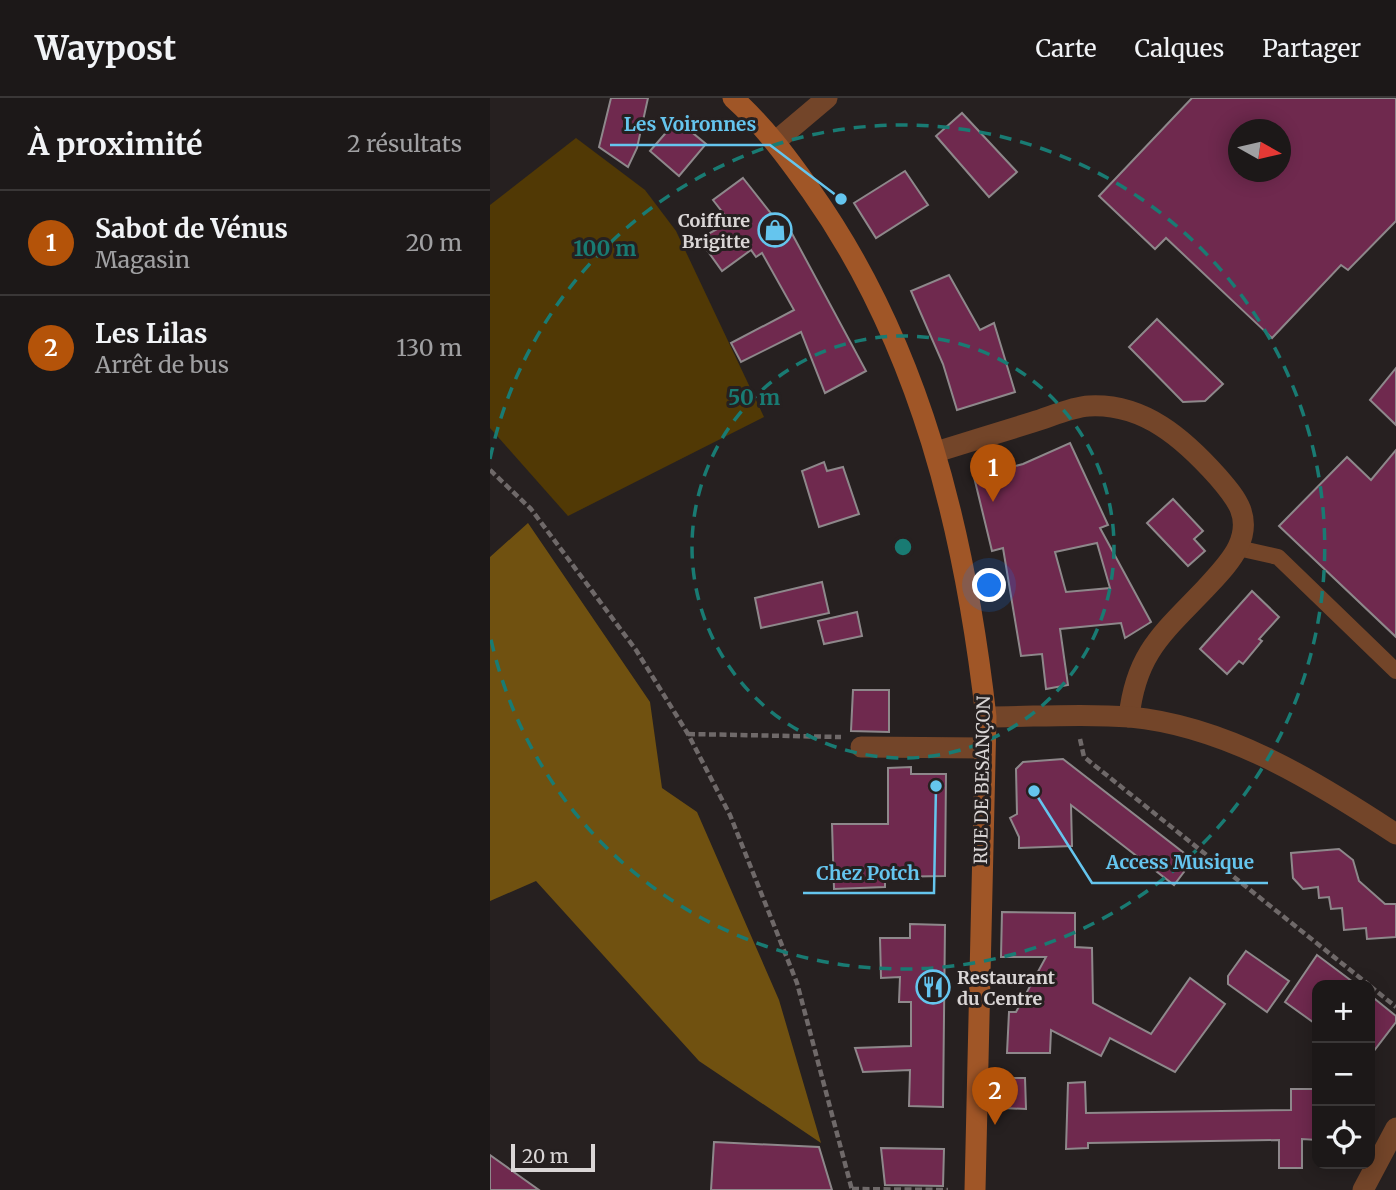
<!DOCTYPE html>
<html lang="fr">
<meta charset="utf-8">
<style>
body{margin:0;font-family:Merriweather,serif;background:#292525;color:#f1f3f6}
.controls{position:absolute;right:21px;bottom:21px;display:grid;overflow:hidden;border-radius:14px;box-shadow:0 4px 18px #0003}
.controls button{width:63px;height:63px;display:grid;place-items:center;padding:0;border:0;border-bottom:2px solid #3a3737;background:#1c1818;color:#f1f3f6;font:35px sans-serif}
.compass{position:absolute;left:738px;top:21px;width:63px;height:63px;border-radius:50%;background:#1c1818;box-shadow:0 4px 18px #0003;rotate:98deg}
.scale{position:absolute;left:21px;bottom:18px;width:84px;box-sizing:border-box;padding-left:7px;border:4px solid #dad6d6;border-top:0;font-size:19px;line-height:24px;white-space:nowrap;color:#dad6d6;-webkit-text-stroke:5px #262020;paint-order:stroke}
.you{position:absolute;left:500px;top:488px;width:24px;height:24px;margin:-18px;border:5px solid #fff;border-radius:50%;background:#1a73e8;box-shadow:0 0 0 10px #1a73e833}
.badge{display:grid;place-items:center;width:46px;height:46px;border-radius:50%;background:#b45309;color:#fff;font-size:23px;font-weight:700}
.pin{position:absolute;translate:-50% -58px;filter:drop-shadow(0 2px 4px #0008)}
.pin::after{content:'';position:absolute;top:37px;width:24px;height:21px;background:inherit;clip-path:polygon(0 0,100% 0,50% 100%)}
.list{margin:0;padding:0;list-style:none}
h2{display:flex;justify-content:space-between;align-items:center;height:91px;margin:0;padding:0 28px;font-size:30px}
h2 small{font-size:23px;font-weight:400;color:#a0a0a2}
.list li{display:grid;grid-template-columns:46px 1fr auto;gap:21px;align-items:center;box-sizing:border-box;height:105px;padding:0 28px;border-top:2px solid #3a3737}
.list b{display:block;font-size:26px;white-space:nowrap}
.list p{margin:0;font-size:23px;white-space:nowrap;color:#a0a0a2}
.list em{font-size:23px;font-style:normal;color:#a0a0a2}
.icon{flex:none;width:38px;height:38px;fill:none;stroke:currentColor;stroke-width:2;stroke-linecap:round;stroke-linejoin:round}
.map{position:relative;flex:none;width:906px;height:1092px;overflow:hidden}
header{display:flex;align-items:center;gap:42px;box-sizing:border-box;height:98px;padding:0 35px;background:#1c1818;border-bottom:2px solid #3a3737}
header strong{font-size:33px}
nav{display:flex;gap:38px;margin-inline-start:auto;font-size:24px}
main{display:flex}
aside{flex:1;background:#1c1818}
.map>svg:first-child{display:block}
.green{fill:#513905}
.forest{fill:#705110}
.building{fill:#6f294e;stroke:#8e888b;stroke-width:2;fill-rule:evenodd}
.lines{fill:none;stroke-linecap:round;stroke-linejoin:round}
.path{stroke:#6f6969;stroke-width:4.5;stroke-dasharray:7 3.5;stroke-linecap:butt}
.service{stroke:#734529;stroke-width:16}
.minor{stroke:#734529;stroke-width:21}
.tertiary{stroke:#734529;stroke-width:21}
.secondary{stroke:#a05627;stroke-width:21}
.ring{fill:none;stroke:#197b73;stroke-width:3.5;stroke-dasharray:12 9}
.labels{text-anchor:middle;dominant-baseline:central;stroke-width:6;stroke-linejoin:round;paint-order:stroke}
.poi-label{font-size:18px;font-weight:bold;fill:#dad6d6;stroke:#262020;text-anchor:end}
.street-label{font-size:18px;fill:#dad6d6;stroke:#262020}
.centre{fill:#197b73;stroke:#262020;stroke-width:3.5}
.ring-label{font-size:21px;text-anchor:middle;font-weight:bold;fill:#197b73;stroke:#262020;stroke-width:6;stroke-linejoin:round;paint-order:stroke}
.leader{fill:none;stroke:#65c5ee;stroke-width:2.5}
.callout-dot{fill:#65c5ee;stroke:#262020;stroke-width:2.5}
.callout-label{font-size:19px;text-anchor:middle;font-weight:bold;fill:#65c5ee;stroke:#262020;stroke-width:6;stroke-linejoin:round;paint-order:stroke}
</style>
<header>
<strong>Waypost</strong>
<nav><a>Carte</a><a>Calques</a><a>Partager</a></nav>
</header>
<main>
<aside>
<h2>À proximité<small>2 résultats</small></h2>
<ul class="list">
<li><span class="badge">1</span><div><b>Sabot de Vénus</b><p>Magasin</p></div><em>20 m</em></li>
<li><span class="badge">2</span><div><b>Les Lilas</b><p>Arrêt de bus</p></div><em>130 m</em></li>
</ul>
</aside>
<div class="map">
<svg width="906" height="1092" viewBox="0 0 906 1092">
<rect width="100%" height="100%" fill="#262020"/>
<polygon class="green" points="86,40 155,92 186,133 274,319 78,418 0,330 0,107"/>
<polygon class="forest" points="38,425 160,604 172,690 207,714 289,902 331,1045 209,963 46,783 0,803 0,459"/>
<g class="building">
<polygon points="121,0 158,0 147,50 138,69 109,49"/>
<path d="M702 0H906V123L858 172 851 167 782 240 676 140 665 151 609 98ZM748 32H790V74H748Z"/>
<polygon points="472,15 527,74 499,99 446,38"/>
<polygon points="187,22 216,46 189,78 160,53"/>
<polygon points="415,73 438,107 386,140 364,105"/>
<polygon points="253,80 287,123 293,119 376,273 335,295 311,234 251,264 241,245 304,212 272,155 266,159 261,152 232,173 209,141 240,124 223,102"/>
<polygon points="459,177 490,232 504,225 525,294 467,312 453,266 421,193"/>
<polygon points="667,221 733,286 715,303 693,304 639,249"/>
<polygon points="906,270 906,327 880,302"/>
<path d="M580 345 618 427 610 430 661 524 635 540 631 525 570 531 578 587 556 591 552 556 531 558 513 450 502 453 484 379 533 366ZM607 445 620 490 576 494 565 454Z"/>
<polygon points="906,352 906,539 789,428 857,359 881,382"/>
<polygon points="334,364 337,373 353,369 369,416 329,429 312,373"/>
<polygon points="683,401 713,433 704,441 715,453 698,468 657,425"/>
<polygon points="332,484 339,515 271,530 265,500"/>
<polygon points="762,493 789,519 769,541 772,543 753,566 749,563 737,576 710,551"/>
<polygon points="367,514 372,538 334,546 328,523"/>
<polygon points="363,592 399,592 399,634 361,633"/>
<polygon points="573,661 703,762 684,787 581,707 582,748 529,750 529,739 520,720 527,716 526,671 533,664"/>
<polygon points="421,669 421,676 456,676 455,778 395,779 395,789 344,791 342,726 398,726 398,670"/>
<polygon points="849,751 863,762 869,783 895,806 906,806 906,839 877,841 876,830 854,832 852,810 841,811 839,799 829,800 828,789 813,791 803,780 801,755"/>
<polygon points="512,814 585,815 585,849 602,850 603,905 661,936 700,880 735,906 685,974 620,940 611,958 561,932 560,955 517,955 519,914 526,914 556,859 511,859"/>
<polygon points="420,826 455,827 453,1009 419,1008 420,972 373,974 365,950 421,948 421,904 409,904 410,879 391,880 390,840 420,840"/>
<polygon points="756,853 799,883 777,914 738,886 738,878"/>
<polygon points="827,857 867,887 827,887 827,927 795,904"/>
<polygon points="880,897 906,918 906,924 880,958"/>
<polygon points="513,980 535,980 536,1011 514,1010"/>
<polygon points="595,984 596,1015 801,1012 801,991 827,991 827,1042 812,1041 812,1070 789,1070 789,1042 598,1045 598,1050 576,1051 578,985"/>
<polygon points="224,1044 329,1049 342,1092 221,1092"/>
<polygon points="391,1050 454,1051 453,1088 395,1087"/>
<polygon points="0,1057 49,1092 0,1092"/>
</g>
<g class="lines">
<g class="path">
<polyline points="0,372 41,411 146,552 198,636 240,717 307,885 362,1092"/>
<polyline points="198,636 351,639"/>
<polyline points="590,641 594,659 879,887"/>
<polyline points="880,888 906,909"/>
<polyline points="362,1091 458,1092"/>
</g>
<polyline class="service" points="748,450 788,459 906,573"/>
<g class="minor">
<polyline points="286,43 337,0"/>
<path d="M446 354C478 344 511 334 543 324 560 319 581 309 599 308 654 305 694 341 728 379 747 401 762 419 748 449 741 464 726 479 715 491 673 535 646 555 639 619"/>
<path d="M496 619C543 619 593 615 640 619 737 628 827 684 906 736"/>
<polyline points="371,649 494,650"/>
</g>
<polyline class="tertiary" points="873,1092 906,1030"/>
<path class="secondary" d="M243 0C274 28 297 59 321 93 430 247 475 433 496 619L485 1092"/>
</g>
<g class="ring">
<circle cx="413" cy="449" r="211"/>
<path d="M0 361A422 422 0 1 1 0 537"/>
</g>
<defs>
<symbol id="shop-ring" viewBox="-11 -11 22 22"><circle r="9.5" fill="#262020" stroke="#65c5ee" stroke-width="1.5"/><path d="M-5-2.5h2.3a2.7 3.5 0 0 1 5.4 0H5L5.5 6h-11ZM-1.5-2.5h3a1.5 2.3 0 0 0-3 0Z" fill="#65c5ee"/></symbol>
<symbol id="restaurant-ring" viewBox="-11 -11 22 22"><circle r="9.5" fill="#262020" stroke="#65c5ee" stroke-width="1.5"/><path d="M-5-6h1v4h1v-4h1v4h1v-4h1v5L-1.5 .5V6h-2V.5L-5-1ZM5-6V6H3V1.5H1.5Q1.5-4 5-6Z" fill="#65c5ee"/></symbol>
</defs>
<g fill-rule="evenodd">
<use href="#shop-ring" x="266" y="113" width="38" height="38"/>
<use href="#restaurant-ring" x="424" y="870" width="38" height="38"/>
</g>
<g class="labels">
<g class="poi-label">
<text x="260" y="122">Coiffure<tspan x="260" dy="21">Brigitte</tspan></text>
<text x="467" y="879" text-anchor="start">Restaurant<tspan x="467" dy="21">du Centre</tspan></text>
</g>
<g class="street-label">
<text transform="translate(492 682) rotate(-89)">RUE DE BESANÇON</text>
</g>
</g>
<circle cx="413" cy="449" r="10" class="centre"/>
<g class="ring-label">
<text x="115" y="158">100 m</text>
<text x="264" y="307">50 m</text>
</g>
<path class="leader" d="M351 101L280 47H120M544 693L602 785H778M446 688L444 795H313"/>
<g class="callout-dot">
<circle cx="351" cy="101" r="7"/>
<circle cx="544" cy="693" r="7"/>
<circle cx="446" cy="688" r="7"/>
</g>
<g class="callout-label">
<text x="200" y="33">Les Voironnes</text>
<text x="690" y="771">Access Musique</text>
<text x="378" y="782">Chez Potch</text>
</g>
</svg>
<div class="controls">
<button>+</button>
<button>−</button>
<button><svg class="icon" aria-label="locate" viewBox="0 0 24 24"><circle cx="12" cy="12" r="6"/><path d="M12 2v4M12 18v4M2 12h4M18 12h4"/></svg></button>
</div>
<svg class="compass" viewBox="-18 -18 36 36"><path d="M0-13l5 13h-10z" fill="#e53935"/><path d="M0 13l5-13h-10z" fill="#a0a0a2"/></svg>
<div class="scale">20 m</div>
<div class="you"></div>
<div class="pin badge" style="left:503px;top:404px">1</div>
<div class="pin badge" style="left:505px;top:1027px">2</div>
</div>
</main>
